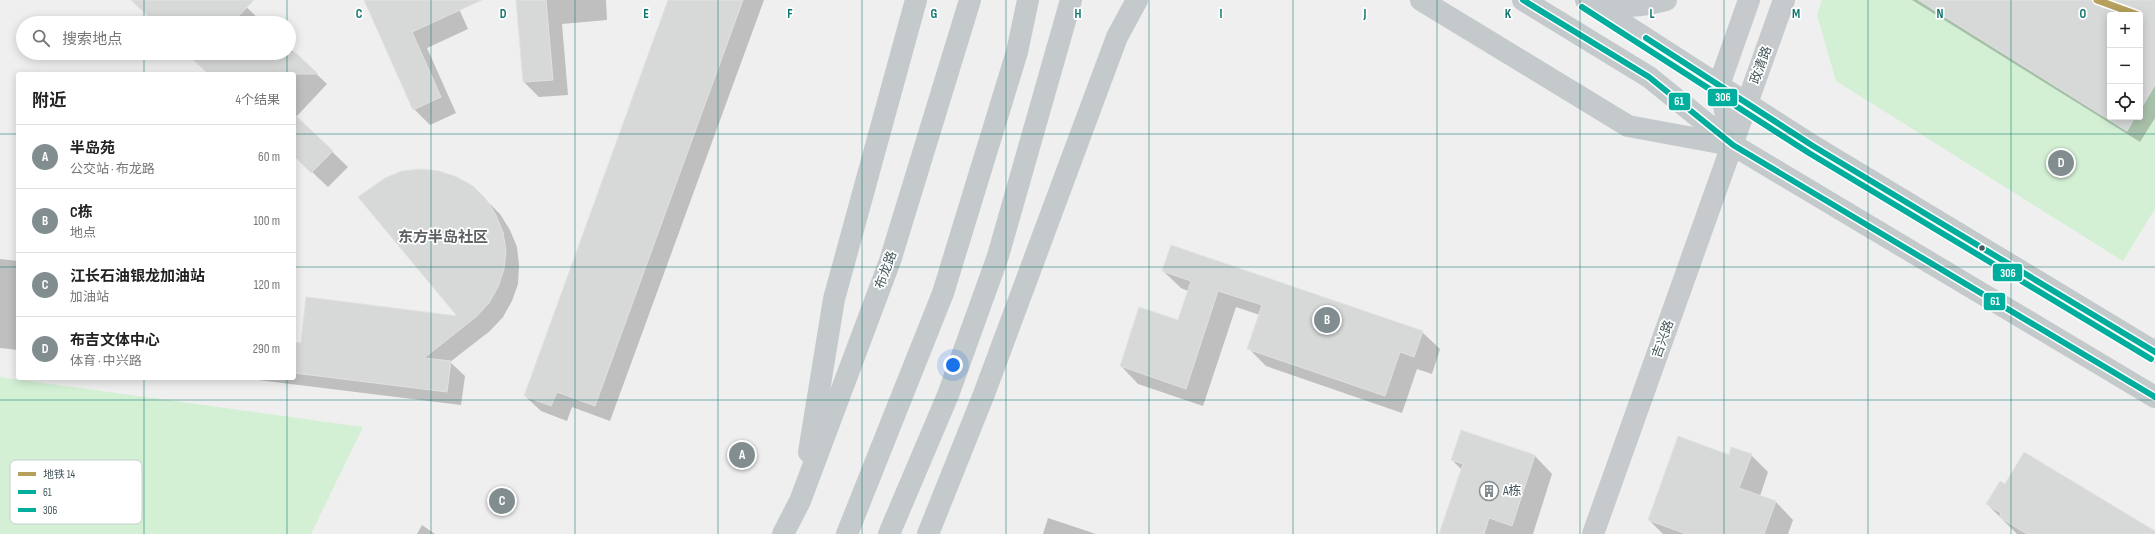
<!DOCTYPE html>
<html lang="zh">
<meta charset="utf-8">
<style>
body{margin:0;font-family:"Sofia Sans Condensed","Noto Sans SC",sans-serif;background:#f2f2f2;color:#222}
.controls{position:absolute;right:12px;top:12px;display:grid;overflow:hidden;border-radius:4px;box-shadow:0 2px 10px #0003}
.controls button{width:36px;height:36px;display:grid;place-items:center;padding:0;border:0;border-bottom:1px solid #e0e0e0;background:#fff;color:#222;font:20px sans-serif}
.you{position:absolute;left:953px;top:365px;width:14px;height:14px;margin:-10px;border:3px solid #fff;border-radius:50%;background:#1a73e8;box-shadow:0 0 0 6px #1a73e833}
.badge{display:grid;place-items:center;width:26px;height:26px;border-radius:50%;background:#828d8f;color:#fff;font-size:13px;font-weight:700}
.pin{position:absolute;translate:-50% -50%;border:2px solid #fff;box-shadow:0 1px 4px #0006}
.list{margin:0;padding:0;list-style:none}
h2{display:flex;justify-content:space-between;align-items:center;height:52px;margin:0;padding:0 16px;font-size:17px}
h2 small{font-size:13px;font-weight:400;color:#767676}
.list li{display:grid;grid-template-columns:26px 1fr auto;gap:12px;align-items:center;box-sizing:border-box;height:64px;padding:0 16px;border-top:1px solid #e0e0e0}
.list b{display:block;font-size:15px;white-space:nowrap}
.list p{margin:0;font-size:13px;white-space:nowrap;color:#767676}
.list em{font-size:13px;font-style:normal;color:#767676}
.icon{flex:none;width:22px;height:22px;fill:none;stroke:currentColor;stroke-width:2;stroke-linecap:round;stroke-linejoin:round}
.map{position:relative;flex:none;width:2155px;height:534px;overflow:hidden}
.search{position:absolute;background:#fff;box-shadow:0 2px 10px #0003;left:16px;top:16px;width:280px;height:44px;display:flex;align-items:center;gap:10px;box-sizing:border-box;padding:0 14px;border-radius:22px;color:#767676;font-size:15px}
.panel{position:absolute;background:#fff;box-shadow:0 2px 10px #0003;left:16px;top:72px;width:280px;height:308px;border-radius:4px}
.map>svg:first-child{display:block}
.green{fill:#d3f0d5;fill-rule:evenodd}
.shadow{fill:#0003;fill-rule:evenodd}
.building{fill:#d7d8d8;stroke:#e1e1e2}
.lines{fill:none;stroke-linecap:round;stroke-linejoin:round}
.minor{stroke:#c6cacc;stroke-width:22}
.major{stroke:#c4cacb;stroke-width:22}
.bus-1-casing{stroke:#fff;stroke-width:9}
.bus-2-casing{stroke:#fff;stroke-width:9}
.bus-1{stroke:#01ad9c;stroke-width:6}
.bus-2{stroke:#01ad9c;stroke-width:6}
.metro-1-casing{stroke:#fff;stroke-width:10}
.metro-1{stroke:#b6a05c;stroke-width:7}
.grid{fill:none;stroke:#0f766e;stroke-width:1;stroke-opacity:0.55}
.bus-dot{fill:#46585c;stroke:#fff;stroke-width:1.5}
.labels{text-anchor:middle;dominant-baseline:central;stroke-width:3.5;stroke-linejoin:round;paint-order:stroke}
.street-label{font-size:13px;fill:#46585c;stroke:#fff}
.poi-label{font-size:13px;fill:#46585c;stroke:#fff;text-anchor:start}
.quarter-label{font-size:15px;font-weight:bold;fill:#5b6163;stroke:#fff}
.key{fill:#fff;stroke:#c8cdce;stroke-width:1}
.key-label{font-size:11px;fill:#46585c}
.grid-label{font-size:13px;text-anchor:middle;font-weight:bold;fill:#0f766e;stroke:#fff;stroke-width:3.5;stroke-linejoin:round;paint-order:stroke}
.line-badge{stroke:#fff;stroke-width:1.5}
.badge-label{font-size:11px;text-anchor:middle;font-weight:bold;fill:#fff}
</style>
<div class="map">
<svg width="2155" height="534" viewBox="0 0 2155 534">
<rect width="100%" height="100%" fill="#f0efef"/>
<g class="green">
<path d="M1822 0H2155V209L2123 261 1836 81 1817 15ZM2110 15H2140V117H2110Z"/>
<polygon points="0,377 363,427 311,534 0,534"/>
</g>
<g class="shadow">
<polygon points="146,0 239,0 263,23 156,23"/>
<polygon points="365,0 455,0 468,29 427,48 456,113 430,125 414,109"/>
<polygon points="517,0 606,0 607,20 562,24 568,95 539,97 524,82"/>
<polygon points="669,0 764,0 610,421 572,407 567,421 541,411 525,396"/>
<path d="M1912 0H2155V118L2140 142ZM2110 15H2140V117H2110Z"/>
<polygon points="289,48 327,84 296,117 348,167 328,187 294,155 294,74 209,74 187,53 289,53"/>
<polygon points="486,200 500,214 510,230 517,247 519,265 518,284 512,301 503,317 490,331 450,362 465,376 461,405 242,378 294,378 294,343 302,344 460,318"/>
<polygon points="0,259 18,261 18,350 0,348"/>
<polygon points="1163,271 1422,332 1440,349 1432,374 1417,369 1402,413 1266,366 1249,349 1260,315 1236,307 1203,406 1138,384 1121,366 1178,322 1188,291 1181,288"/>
<polygon points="1462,432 1535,456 1552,474 1533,534 1440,534 1462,470 1452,460"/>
<polygon points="1751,455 1768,472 1760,496 1776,502 1793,520 1788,534 1663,534 1649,520 1729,456"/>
<polygon points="2005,485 2155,532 2155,534 2017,534 1987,504"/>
<polygon points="1048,518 1096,534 1043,534"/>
<polygon points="422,525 435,534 417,534"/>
</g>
<g class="building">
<polygon points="131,0 254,0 232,23 155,23"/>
<polygon points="364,0 482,0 412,32 441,97 413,110"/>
<polygon points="516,0 546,0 553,80 523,82"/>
<polygon points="668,0 743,0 595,406 557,392 551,406 524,396"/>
<polygon points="1918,0 2155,0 2155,85 2140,110 2140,15 2110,15 2110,117 2135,117 2127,131"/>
<polygon points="186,53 296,53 318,74 208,74"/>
<polygon points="294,114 333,151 311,173 294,156"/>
<polygon points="421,169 439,171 457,177 473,186 486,199 496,215 503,232 506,251 504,269 498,287 489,303 476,317 424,358 451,361 447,392 294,373 294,342 301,343 306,297 457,316 358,197 385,178 402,171"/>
<polygon points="1171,245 1423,331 1414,357 1400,352 1385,396 1247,349 1262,305 1218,291 1186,389 1120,366 1139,307 1178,320 1191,281 1162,271"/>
<polygon points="1461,430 1535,455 1512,526 1489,518 1484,534 1439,534 1463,464 1451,460"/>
<polygon points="1678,436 1729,455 1731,447 1752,454 1739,488 1776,501 1764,534 1686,534 1648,520"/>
<polygon points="2024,452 2155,531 2155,534 2027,534 1999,517 2001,513 1986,504 2000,481 2005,484"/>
</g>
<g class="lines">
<g class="minor">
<polyline points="1733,145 1719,85 1749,0"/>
<polyline points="1593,534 1784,0"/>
</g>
<g class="major">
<polyline points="1421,0 1628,126 1731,145"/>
<polyline points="1523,0 1649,77 1733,145 2155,397"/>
<polyline points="1586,0 1813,146 2155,352"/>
<path d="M1594 2C1617 9 1643 6 1666 0"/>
<polyline points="809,452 834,299 916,0"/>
<polyline points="783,534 800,501 890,261 970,0"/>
<polyline points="847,534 943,293 1017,52 1028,0"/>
<polyline points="889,534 948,395 998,256 1071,0"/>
<polyline points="928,534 984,394 1117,37 1137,0"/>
</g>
<defs>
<g id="bus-1">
<polyline points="1523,0 1649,77 1733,145 2155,397"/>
<polyline points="1646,38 1813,146 2155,352"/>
</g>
<polyline id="bus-2" points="1582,7 1809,153 2151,359"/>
</defs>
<use href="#bus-1" class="bus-1-casing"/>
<use href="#bus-2" class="bus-2-casing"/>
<use href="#bus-1" class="bus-1"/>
<use href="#bus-2" class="bus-2"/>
<defs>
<polyline id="metro-1" points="2097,0 2138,15"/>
</defs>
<use href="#metro-1" class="metro-1-casing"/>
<use href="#metro-1" class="metro-1"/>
</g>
<path class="grid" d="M144 0V23M287 0V23M431 0V534M575 0V534M718 0V534M862 0V534M1006 0V534M1149 0V534M1293 0V534M1437 0V534M1580 0V534M1724 0V534M1868 0V534M2011 0V534M144 53V74M287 53V74M0 134H18M294 134H2155M0 267H18M294 267H2155M144 378V534M287 378V534M0 400H2155"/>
<defs>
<symbol id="building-ring" viewBox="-11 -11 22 22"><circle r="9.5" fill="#fff" stroke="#828d8f" stroke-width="1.5"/><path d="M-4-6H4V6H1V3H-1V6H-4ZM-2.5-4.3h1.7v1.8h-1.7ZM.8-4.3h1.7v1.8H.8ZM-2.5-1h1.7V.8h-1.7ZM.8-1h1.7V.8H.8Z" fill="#828d8f"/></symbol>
</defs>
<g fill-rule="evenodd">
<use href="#building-ring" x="1478" y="480" width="22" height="22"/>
</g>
<circle class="bus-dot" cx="1982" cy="248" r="3.5"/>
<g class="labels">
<g class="street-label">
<text transform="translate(1761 65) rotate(-70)">政清路</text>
<text transform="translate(886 270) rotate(-70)">布龙路</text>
<text transform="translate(1663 339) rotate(-70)">吉兴路</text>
</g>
<g class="poi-label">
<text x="1503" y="491">A栋</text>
</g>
<g class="quarter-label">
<text x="443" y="237">东方半岛社区</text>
</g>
</g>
<rect x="10" y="460" width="132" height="64" rx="6" class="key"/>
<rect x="18" y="472" width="18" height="4" fill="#b6a05c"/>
<rect x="18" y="490" width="18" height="4" fill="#01ad9c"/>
<rect x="18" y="508" width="18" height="4" fill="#01ad9c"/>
<g class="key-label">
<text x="43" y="478">地铁 14</text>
<text x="43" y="496">61</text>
<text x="43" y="514">306</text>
</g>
<g class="grid-label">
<text x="359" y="18">C</text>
<text x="503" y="18">D</text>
<text x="646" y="18">E</text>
<text x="790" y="18">F</text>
<text x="934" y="18">G</text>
<text x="1078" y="18">H</text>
<text x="1221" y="18">I</text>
<text x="1365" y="18">J</text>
<text x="1508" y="18">K</text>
<text x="1652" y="18">L</text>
<text x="1796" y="18">M</text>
<text x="1940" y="18">N</text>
<text x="2083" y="18">O</text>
</g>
<g class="line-badge">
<rect x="1707" y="88" width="31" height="19" rx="4" fill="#01ad9c"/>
<rect x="1668" y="92" width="23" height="19" rx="4" fill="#01ad9c"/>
<rect x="1992" y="263" width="31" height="19" rx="4" fill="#01ad9c"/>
<rect x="1983" y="292" width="23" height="19" rx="4" fill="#01ad9c"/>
</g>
<g class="badge-label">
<text x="1723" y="101">306</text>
<text x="1679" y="105">61</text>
<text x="2008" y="277">306</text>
<text x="1995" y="305">61</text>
</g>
</svg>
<div class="controls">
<button>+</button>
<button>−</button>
<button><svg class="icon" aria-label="locate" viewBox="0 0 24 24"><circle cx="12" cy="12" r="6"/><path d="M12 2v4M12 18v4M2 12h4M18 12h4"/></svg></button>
</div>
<div class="you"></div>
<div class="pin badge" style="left:742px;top:455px">A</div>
<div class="pin badge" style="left:1327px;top:320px">B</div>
<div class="pin badge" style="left:502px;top:501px">C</div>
<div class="pin badge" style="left:2061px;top:163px">D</div>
<div class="search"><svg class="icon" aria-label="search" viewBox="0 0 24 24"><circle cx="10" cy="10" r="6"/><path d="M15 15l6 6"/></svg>搜索地点</div>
<section class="panel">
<h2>附近<small>4个结果</small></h2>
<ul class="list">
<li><span class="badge">A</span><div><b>半岛苑</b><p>公交站 · 布龙路</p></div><em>60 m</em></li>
<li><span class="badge">B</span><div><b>C栋</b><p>地点</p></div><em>100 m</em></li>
<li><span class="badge">C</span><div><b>江长石油银龙加油站</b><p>加油站</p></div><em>120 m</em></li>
<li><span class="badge">D</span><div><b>布吉文体中心</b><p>体育 · 中兴路</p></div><em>290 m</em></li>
</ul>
</section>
</div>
